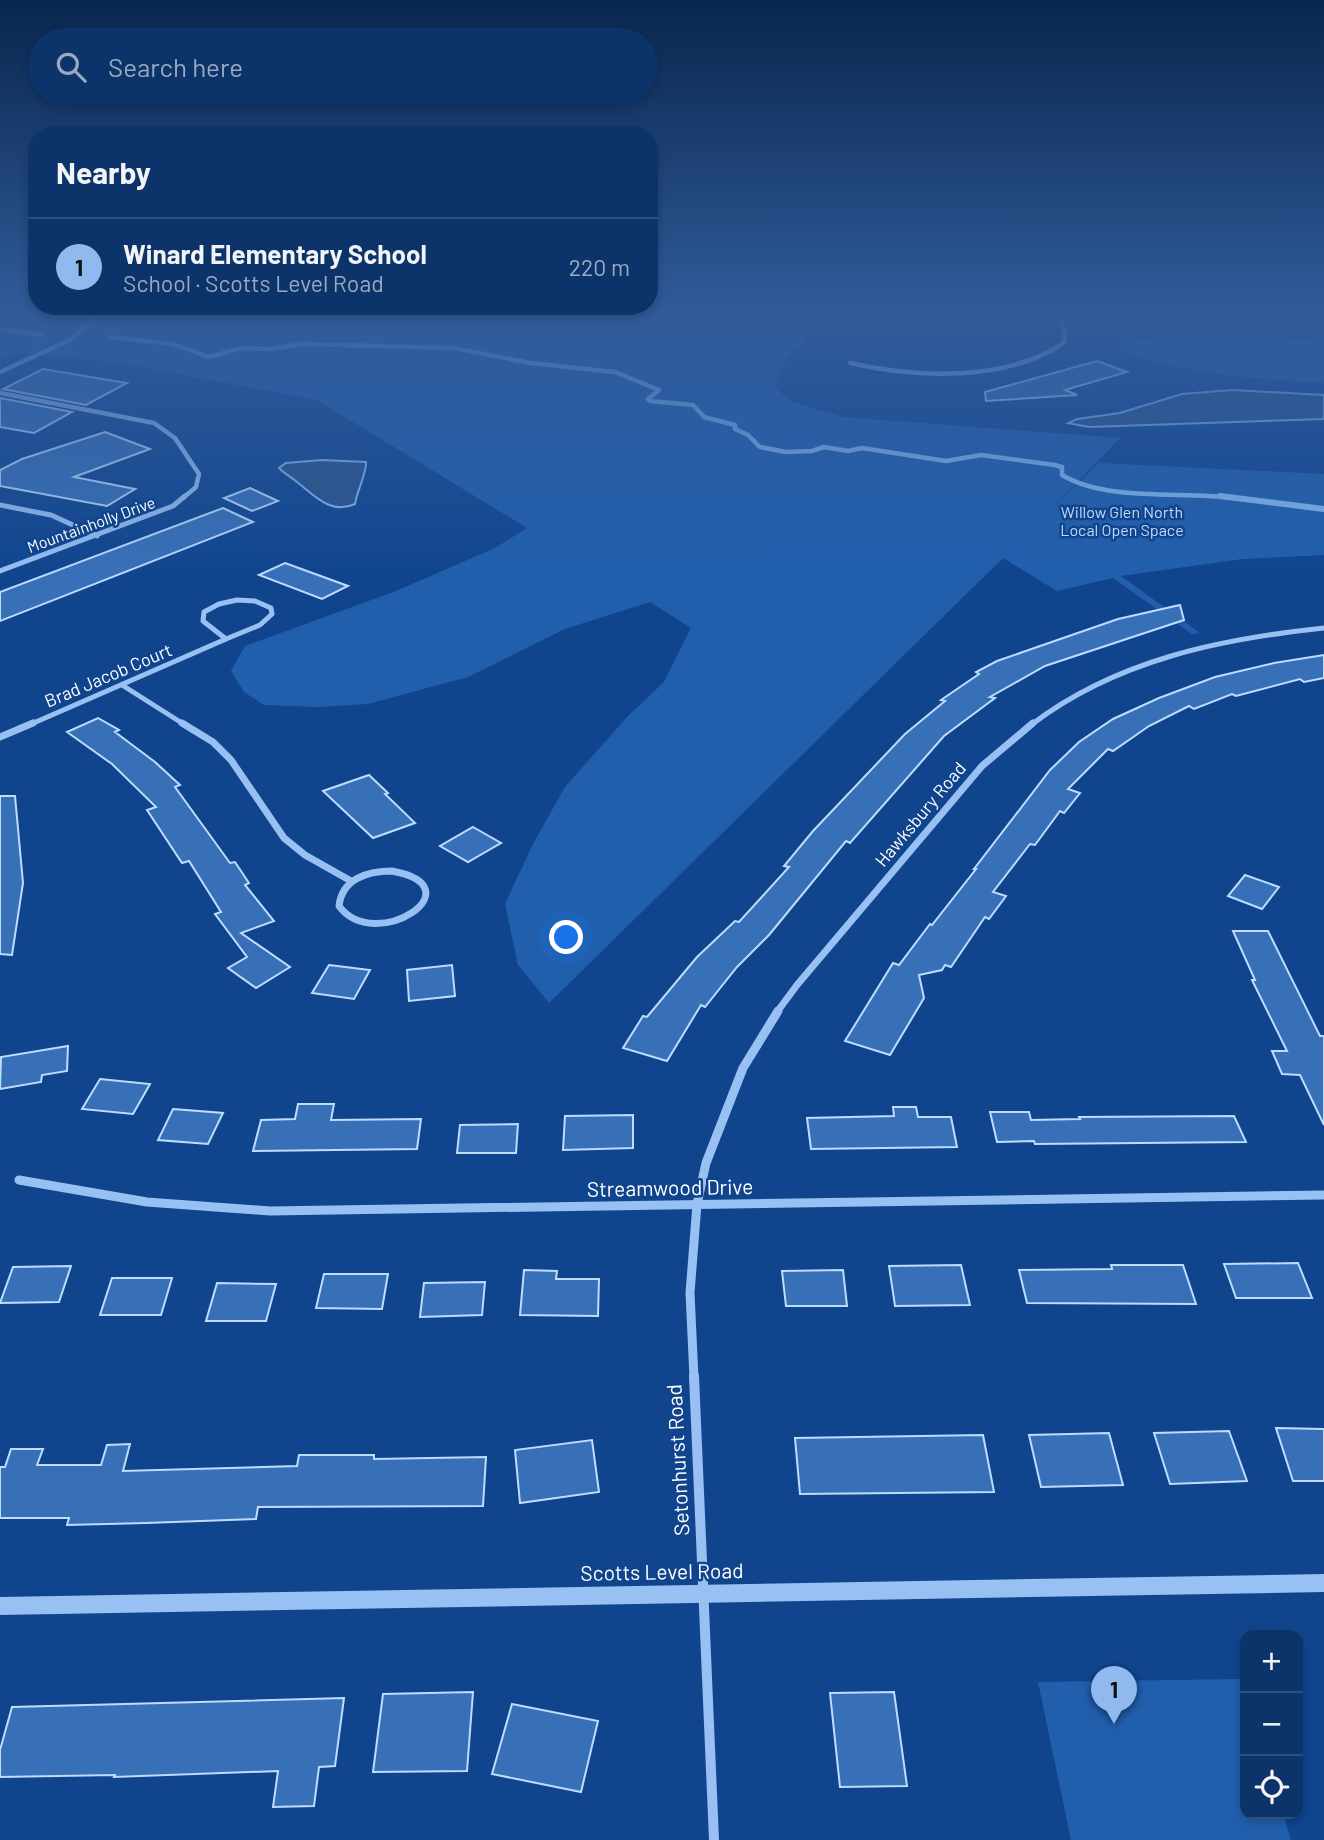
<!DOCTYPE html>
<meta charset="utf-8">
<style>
body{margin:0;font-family:Barlow,sans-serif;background:#153c70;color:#f1f3f6}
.controls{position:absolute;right:21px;bottom:21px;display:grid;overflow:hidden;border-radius:14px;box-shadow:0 4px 10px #0003}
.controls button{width:63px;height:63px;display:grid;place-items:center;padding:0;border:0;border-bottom:2px solid #2c4f7e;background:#0c346a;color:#f1f3f6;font:35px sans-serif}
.you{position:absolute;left:567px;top:938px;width:24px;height:24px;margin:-18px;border:5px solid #fff;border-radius:50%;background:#1a73e8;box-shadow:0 0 0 10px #1a73e833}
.badge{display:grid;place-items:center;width:46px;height:46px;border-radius:50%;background:#90b9f0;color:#111;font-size:23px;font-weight:700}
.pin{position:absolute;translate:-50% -58px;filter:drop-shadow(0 2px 4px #0008)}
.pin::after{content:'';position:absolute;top:37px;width:24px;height:21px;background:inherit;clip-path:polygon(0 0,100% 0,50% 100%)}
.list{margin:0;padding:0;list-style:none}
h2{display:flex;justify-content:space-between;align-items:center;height:91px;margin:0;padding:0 28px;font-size:30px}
h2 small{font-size:23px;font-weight:400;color:#9aaac1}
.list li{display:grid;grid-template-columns:46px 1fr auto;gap:21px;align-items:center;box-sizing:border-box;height:98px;padding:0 28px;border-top:2px solid #2c4f7e}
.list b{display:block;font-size:26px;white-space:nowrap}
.list p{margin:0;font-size:23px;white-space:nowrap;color:#9aaac1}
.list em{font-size:23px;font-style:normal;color:#9aaac1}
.icon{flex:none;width:38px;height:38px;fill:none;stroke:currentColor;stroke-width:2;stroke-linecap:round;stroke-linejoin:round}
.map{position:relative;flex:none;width:1324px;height:1840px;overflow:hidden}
.search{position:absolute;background:#0c346a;box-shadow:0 4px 10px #0003;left:28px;top:28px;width:630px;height:77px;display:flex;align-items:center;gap:18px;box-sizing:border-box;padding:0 24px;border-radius:38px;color:#9aaac1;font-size:26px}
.panel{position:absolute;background:#0c346a;box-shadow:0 4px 10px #0003;left:28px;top:126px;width:630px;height:189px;border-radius:28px}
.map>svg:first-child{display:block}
.green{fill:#215fad}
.water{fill:#2b5389;stroke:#89bbf6;stroke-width:2}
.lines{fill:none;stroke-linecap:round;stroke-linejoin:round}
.stream-far1{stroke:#89bbf6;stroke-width:4.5}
.stream{stroke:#89bbf6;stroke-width:6}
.building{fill:#3870b7;stroke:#bfdbfd;stroke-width:2}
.minor-far4{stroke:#98c0f3;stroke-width:4.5}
.minor-far3{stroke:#98c0f3;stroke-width:5}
.minor-far2{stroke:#98c0f3;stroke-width:7}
.minor-far1{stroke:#98c0f3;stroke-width:9}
.minor{stroke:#98c0f3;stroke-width:10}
.tertiary{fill:#98c0f3;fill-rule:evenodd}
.labels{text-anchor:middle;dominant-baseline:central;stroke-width:5;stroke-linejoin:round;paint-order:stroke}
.far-park-label{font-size:16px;fill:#bfdbfd;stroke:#10458e}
.far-street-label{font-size:16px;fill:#fff;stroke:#10458e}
.street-label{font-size:18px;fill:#fff;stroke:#10458e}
.near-street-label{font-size:21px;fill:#fff;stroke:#10458e}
</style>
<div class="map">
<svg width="1324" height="1840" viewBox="0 0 1324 1840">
<rect width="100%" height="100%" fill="#10458e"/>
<g class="green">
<polygon points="0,318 138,318 207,329 256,330 347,318 726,318 789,329 806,340 788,356 774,386 790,401 843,417 1120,438 1048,513 1099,463 1324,474 1324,555 1242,559 1121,576 1200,633 1192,634 1113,578 1057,591 1003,558 549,1003 518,965 505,904 533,844 565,787 627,717 664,682 691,628 650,602 565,629 468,677 368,704 317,707 264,705 244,692 231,671 245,646 396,591 495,548 527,528 317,400 119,363 17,352 0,360"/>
<path d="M1199 335 1324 341V383C1253 379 1186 374 1118 350L1123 342Z"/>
<polygon points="1242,1679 1245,1690 1245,1814 1283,1814 1291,1840 1071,1840 1038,1682"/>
</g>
<g class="water">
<polygon points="1232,390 1324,395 1324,419 1089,427 1068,423 1077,419 1120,413 1182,394"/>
<path d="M322 460 366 462C367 472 357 491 355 504 331 515 315 496 297 482 291 477 285 474 279 468L286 463Z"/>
</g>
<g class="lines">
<g class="stream-far1">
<polyline points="0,329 44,335"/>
<path d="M110 337 172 344 209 357 242 348 271 349 302 344 454 348 530 363 615 372 659 390 648 399 650 401 693 405 704 417 735 425V429L748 435 760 447 786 452 812 451 824 447 848 451 862 448 946 461 981 455 1055 465 1062 467V475C1107 502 1182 491 1234 498"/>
</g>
<polyline class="stream" points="1220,496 1324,509"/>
</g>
<g class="building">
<polygon points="1097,361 1127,372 1065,390 1077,395 986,401 985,392"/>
<polygon points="43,369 127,383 86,405 3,389"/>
<polygon points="0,398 72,412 34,433 0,427"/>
<polygon points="105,432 150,449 74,477 135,489 107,506 0,486 0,470 22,459"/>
<polygon points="250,488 278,501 252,511 224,498"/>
<polygon points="223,508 253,522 0,621 0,592"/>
<polygon points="285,563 348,586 322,599 259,575"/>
<polygon points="1180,605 1184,620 1045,666 990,697 995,698 944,736 850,843 846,841 769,935 737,967 705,1007 701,1005 667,1061 623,1048 643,1016 647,1017 697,957 735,921 739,922 789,867 784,866 813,831 905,734 945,701 941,700 979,674 976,672 997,661 1118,619"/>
<polygon points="1324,655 1324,678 1304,682 1300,679 1236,696 1232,694 1194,709 1189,706 1149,726 1113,751 1108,749 1068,789 1080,793 1064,813 1060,811 1035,845 1030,844 993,892 1006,896 989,919 985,917 951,967 945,965 942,970 919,975 924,998 890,1055 845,1041 893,963 899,965 930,924 932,925 976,869 974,869 1050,770 1079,742 1113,719 1159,698 1215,677 1274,663"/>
<polygon points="98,718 119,730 115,732 155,762 180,785 175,787 230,863 235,862 249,883 245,885 274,921 241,933 290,967 256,988 228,968 247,957 215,914 221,912 189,861 182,863 147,810 156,807 112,764 67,732"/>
<polygon points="369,775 388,793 385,794 415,823 373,838 323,791"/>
<polygon points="0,796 15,796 23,883 12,955 0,954"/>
<polygon points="473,827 501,843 468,862 440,846"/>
<polygon points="1245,875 1279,887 1262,909 1228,896"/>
<polygon points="1233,931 1268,931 1320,1036 1324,1036 1324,1125 1300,1075 1282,1074 1272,1051 1287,1051 1252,980 1255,980"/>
<polygon points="329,965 370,970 354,999 312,993"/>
<polygon points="452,965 455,996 409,1001 407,970"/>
<polygon points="68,1046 67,1071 42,1075 41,1082 0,1089 1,1057"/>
<polygon points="100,1079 150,1084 133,1114 82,1109"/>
<polygon points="298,1104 334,1104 331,1120 421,1119 417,1149 253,1151 261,1120 295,1119"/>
<polygon points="893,1107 916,1107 918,1117 951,1117 957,1147 811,1149 807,1118 894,1116"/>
<polygon points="173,1109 223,1113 208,1144 158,1140"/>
<polygon points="990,1112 1029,1112 1031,1120 1080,1119 1079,1117 1234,1116 1246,1142 1035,1144 1034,1141 997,1142"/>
<polygon points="633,1115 633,1148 563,1150 565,1116"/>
<polygon points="518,1124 516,1153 457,1153 460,1125"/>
<polygon points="1298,1263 1312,1298 1236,1298 1224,1264"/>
<polygon points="961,1265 970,1305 895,1306 889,1266"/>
<polygon points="1111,1265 1183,1265 1196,1304 1027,1303 1019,1270 1112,1269"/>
<polygon points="71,1266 59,1302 0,1303 13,1267"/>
<polygon points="524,1270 557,1271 556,1279 599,1279 598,1316 520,1315"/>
<polygon points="843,1270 847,1306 786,1306 782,1271"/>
<polygon points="324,1274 388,1274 382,1309 316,1308"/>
<polygon points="112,1278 172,1278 161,1315 100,1315"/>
<polygon points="485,1282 482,1315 420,1317 424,1283"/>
<polygon points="217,1283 276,1284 266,1321 206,1321"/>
<polygon points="1276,1428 1324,1429 1324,1481 1293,1481"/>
<polygon points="1229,1431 1247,1481 1170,1484 1154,1433"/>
<polygon points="1109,1433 1123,1485 1041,1487 1029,1435"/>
<polygon points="983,1435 994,1492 800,1494 795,1438"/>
<polygon points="592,1440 599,1492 520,1503 515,1450"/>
<polygon points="130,1444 123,1471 297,1466 299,1455 374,1455 374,1459 486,1457 483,1506 258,1507 256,1519 146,1523 67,1525 69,1518 0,1518 0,1467 5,1467 11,1449 43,1449 37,1465 101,1465 107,1445"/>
<polygon points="473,1692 467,1771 373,1772 383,1694"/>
<polygon points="894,1692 907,1786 840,1787 830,1693"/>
<polygon points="344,1698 335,1766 319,1767 314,1806 273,1807 278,1771 114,1777 115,1775 0,1777 0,1750 12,1707"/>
<polygon points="512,1704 598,1721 581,1792 492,1774"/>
</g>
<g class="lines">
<g class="minor-far4">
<path d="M850 363C916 378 1005 382 1064 343L1065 333 1059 318"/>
<polyline points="0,372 70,340 96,318"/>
<polyline points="0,393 154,423 175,438 199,474 196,487 183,498"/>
</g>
<g class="minor-far3">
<polyline points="0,505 51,515 97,536"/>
<polyline points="0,571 173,506 185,496"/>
<polygon points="237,600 255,601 271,608 272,614 260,625 226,639 203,621 204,612 219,604"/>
<polyline points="122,685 185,725"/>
<polyline points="29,725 226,639"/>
<path d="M1031 725C1116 660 1220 639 1324 628"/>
</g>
<g class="minor-far2">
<polyline points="182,723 213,742 231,760 284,838 305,855 351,881"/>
<polyline points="0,737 33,723"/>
<path d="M392 871C479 887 375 955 339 906 342 879 367 871 392 871Z"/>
<polyline points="777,1012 797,985 982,766 1033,723"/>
</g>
<g class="minor-far1">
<polyline points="19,1180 147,1202 270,1211 1324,1195"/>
<polyline points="694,1378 690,1293 697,1204 706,1163 743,1068 778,1011"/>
</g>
<polyline class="minor" points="694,1376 714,1840"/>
<polygon class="tertiary" points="1324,1574 1324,1592 0,1615 0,1597"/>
</g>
<linearGradient id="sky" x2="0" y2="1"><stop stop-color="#09264e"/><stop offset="0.55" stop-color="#315c9b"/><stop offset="1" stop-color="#315c9b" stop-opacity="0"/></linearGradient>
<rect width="1324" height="576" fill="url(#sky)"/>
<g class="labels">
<g class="far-park-label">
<text x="1122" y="511">Willow Glen North<tspan x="1122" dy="18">Local Open Space</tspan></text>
</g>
<g class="far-street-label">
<text transform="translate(91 524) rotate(-20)">Mountainholly Drive</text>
</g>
<g class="street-label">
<text transform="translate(108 675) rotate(-23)">Brad Jacob Court</text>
<text transform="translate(920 814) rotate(-50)">Hawksbury Road</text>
</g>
<g class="near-street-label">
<text transform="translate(670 1187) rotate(-1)">Streamwood Drive</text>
<text transform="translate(677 1460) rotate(-93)">Setonhurst Road</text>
<text transform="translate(662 1571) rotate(-1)">Scotts Level Road</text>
</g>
</g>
</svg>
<div class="controls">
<button>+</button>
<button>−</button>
<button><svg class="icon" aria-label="locate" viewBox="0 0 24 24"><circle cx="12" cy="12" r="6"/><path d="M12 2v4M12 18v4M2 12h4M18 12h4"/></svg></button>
</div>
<div class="you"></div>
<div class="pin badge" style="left:1114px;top:1724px">1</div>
<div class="search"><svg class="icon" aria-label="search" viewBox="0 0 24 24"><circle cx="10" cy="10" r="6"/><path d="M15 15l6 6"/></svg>Search here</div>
<section class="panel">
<h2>Nearby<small></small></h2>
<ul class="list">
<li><span class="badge">1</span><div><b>Winard Elementary School</b><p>School · Scotts Level Road</p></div><em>220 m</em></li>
</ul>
</section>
</div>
